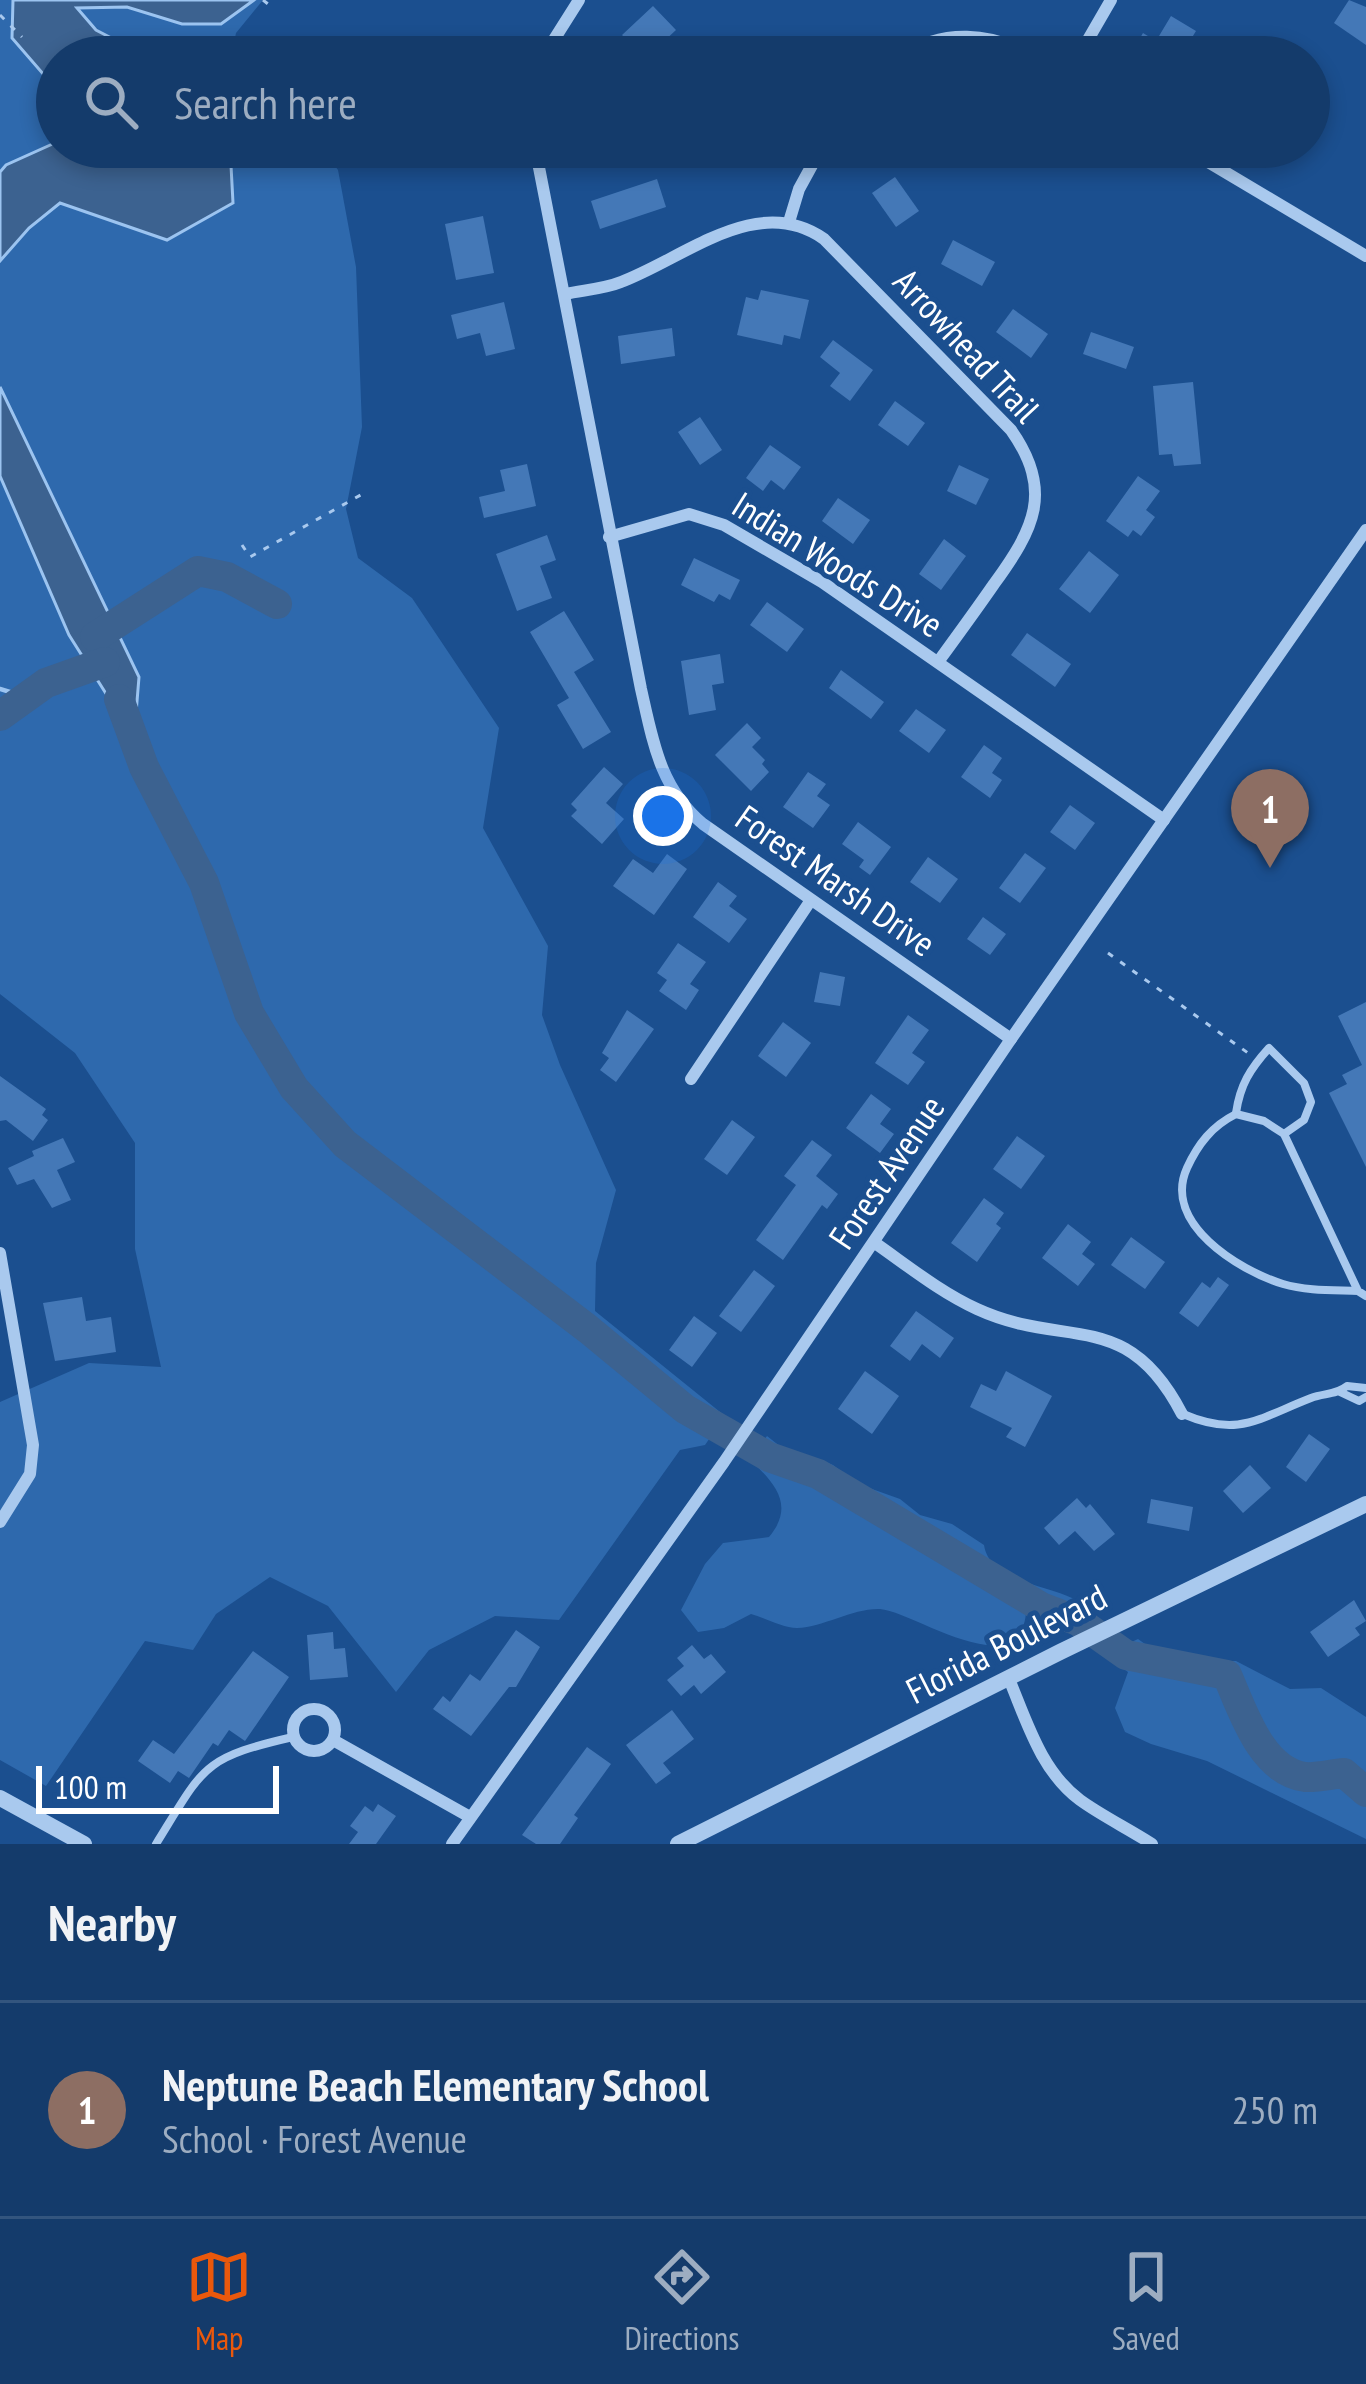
<!DOCTYPE html>
<meta charset="utf-8">
<style>
body{margin:0;font-family:"PT Sans Narrow",sans-serif;background:#214673;color:#f1f3f6}
.scale{position:absolute;left:36px;bottom:30px;width:243px;box-sizing:border-box;padding-left:12px;border:6px solid #fff;border-top:0;font-size:33px;line-height:42px;white-space:nowrap;color:#fff;-webkit-text-stroke:9px #1b4f8f;paint-order:stroke}
.you{position:absolute;left:663px;top:816px;width:42px;height:42px;margin:-30px;border:9px solid #fff;border-radius:50%;background:#1a73e8;box-shadow:0 0 0 18px #1a73e833}
.badge{display:grid;place-items:center;width:78px;height:78px;border-radius:50%;background:#ea580c;color:#fff;font-size:39px;font-weight:700}
.pin{position:absolute;translate:-50% -99px;filter:drop-shadow(0 3px 6px #0008)}
.pin::after{content:'';position:absolute;top:63px;width:42px;height:36px;background:inherit;clip-path:polygon(0 0,100% 0,50% 100%)}
.list{margin:0;padding:0;list-style:none}
h2{display:flex;justify-content:space-between;align-items:center;height:156px;margin:0;padding:0 48px;font-size:51px}
h2 small{font-size:39px;font-weight:400;color:#9dadc1}
.list li{display:grid;grid-template-columns:78px 1fr auto;gap:36px;align-items:center;box-sizing:border-box;height:216px;padding:0 48px;border-top:3px solid #33557e}
.list b{display:block;font-size:45px;white-space:nowrap}
.list p{margin:0;font-size:39px;white-space:nowrap;color:#9dadc1}
.list em{font-size:39px;font-style:normal;color:#9dadc1}
.icon{flex:none;width:66px;height:66px;fill:none;stroke:currentColor;stroke-width:2;stroke-linecap:round;stroke-linejoin:round}
.map{position:relative;flex:none;width:1366px;height:1844px;overflow:hidden}
.search{position:absolute;background:#143b6b;box-shadow:0 6px 18px #0003;left:36px;right:36px;top:36px;height:132px;display:flex;align-items:center;gap:30px;box-sizing:border-box;padding:0 42px;border-radius:66px;color:#9dadc1;font-size:45px}
.sheet{height:372px;background:#143b6b}
nav{display:flex;justify-content:space-around;align-items:center;box-sizing:border-box;height:168px;border-top:3px solid #33557e;background:#143b6b;font-size:33px;color:#9dadc1}
nav a{display:grid;justify-items:center;gap:6px}
nav .on{color:#ea580c}
.map>svg:first-child{display:block}
.green{fill:#2e69ad}
.water{fill:#3c6290;stroke:#9cc4f0;stroke-width:3}
.lines{fill:none;stroke-linecap:round;stroke-linejoin:round}
.stream{stroke:#9cc4f0;stroke-width:4.5}
.river{stroke:#3c6290;stroke-width:30}
.building{fill:#4478b7}
.path{stroke:#a9c9ee;stroke-width:3;stroke-dasharray:6 9;stroke-linecap:butt}
.service{stroke:#a9c9ee;stroke-width:8}
.minor{stroke:#a9c9ee;stroke-width:12}
.tertiary{stroke:#a9c9ee;stroke-width:16}
.labels{text-anchor:middle;dominant-baseline:central;stroke-width:10;stroke-linejoin:round;paint-order:stroke}
.street-label{font-size:36px;fill:#fff;stroke:#1b4f8f}
</style>
<div class="map">
<svg width="1366" height="1844" viewBox="0 0 1366 1844">
<rect width="100%" height="100%" fill="#1b4f8f"/>
<g class="green">
<polygon points="0,0 13,0 12,38 57,90 57,142 6,165 0,172"/>
<path d="M254 0H263L236 33 231 57C161 57 128 64 75 8L127 7 182 24H221Z"/>
<polygon points="230,147 321,147 338,170 356,267 362,427 346,509 358,558 412,598 499,728 483,828 548,946 542,1015 560,1065 616,1190 596,1263 595,1311 725,1416 705,1445 680,1450 559,1620 495,1616 429,1650 396,1692 328,1606 270,1577 216,1614 193,1650 145,1641 46,1786 0,1760 0,1402 89,1363 161,1367 135,1249 135,1143 75,1053 0,994 0,476 139,677 0,387 0,261 29,228 60,202 167,240 233,203"/>
<path d="M767 1436 796 1459 816 1458 833 1465 858 1484 900 1499 920 1515 952 1524 984 1545C989 1580 1044 1585 1072 1598 1081 1602 1087 1609 1094 1616L1065 1630 1026 1613C1019 1687 912 1611 880 1609 853 1608 824 1627 797 1628 783 1628 765 1618 751 1614L724 1628 698 1632 681 1610 705 1564 723 1543 769 1537C796 1505 774 1482 749 1459Z"/>
<polygon points="1138,1639 1159,1654 1204,1661 1236,1661 1290,1689 1321,1688 1366,1717 1366,1839 1207,1761 1151,1744 1125,1732 1115,1708 1128,1672 1104,1655"/>
</g>
<g class="water">
<polygon points="13,0 254,0 221,24 182,24 127,7 77,8 96,30 148,57 57,57 57,90 12,38"/>
<polygon points="57,142 57,147 230,147 233,203 167,240 60,203 29,228 0,261 0,172 6,165"/>
<polygon points="0,387 139,677 134,738 69,635 0,476"/>
</g>
<g class="lines">
<polyline class="stream" points="0,689 26,697"/>
<g class="river">
<polyline points="95,637 198,571 227,577 277,604"/>
<path d="M119 699 144 767 204 883 249 1013 294 1088 345 1144 588 1329 685 1409 769 1457 818 1474 1041 1607 1078 1621 1126 1655 1227 1675C1243 1711 1261 1771 1305 1777 1317 1778 1332 1774 1344 1773L1366 1792"/>
<polyline points="0,716 46,683 105,662"/>
</g>
</g>
<g class="building">
<polygon points="1349,0 1366,7 1366,45 1334,23"/>
<polygon points="653,6 676,30 661,44 655,38 639,52 622,35"/>
<polygon points="1171,16 1196,31 1180,57 1141,57 1132,52 1143,33 1156,41"/>
<polygon points="895,177 919,211 896,227 872,193"/>
<polygon points="657,179 666,207 600,229 591,201"/>
<polygon points="483,216 494,273 456,280 445,224"/>
<polygon points="953,240 995,262 982,286 941,264"/>
<polygon points="761,290 809,300 800,339 784,335 782,345 737,335 746,297 758,300"/>
<polygon points="504,302 515,349 486,356 480,333 457,339 451,315"/>
<polygon points="1013,309 1048,334 1031,358 996,332"/>
<polygon points="672,328 675,356 621,364 618,336"/>
<polygon points="1091,332 1134,347 1126,369 1083,354"/>
<polygon points="833,340 873,370 850,401 830,386 840,373 820,357"/>
<polygon points="1193,382 1201,464 1174,466 1172,454 1159,455 1153,386"/>
<polygon points="895,401 925,423 908,446 878,425"/>
<polygon points="700,417 722,450 700,465 678,432"/>
<polygon points="770,445 801,467 784,490 771,480 763,491 746,478"/>
<polygon points="527,464 536,506 484,518 479,497 505,491 500,470"/>
<polygon points="959,465 989,479 976,505 947,491"/>
<polygon points="1138,476 1160,491 1146,510 1155,517 1141,536 1133,530 1128,537 1106,521"/>
<polygon points="838,498 870,520 853,544 822,521"/>
<polygon points="547,535 556,560 540,566 552,598 517,611 496,554"/>
<polygon points="944,539 966,556 941,590 919,574"/>
<polygon points="1089,551 1119,575 1090,613 1059,589"/>
<polygon points="694,558 740,580 730,600 719,594 714,602 681,585"/>
<polygon points="767,602 804,629 787,652 750,625"/>
<polygon points="564,611 594,660 574,672 611,732 583,749 557,705 569,698 530,632"/>
<polygon points="1027,633 1071,664 1055,687 1011,655"/>
<polygon points="720,654 724,683 712,685 716,710 689,715 681,661"/>
<polygon points="841,670 884,702 871,719 829,688"/>
<polygon points="916,709 946,730 929,753 899,731"/>
<polygon points="747,723 761,738 752,747 765,760 762,764 769,772 751,791 715,755"/>
<polygon points="984,745 1002,758 992,773 1002,780 990,798 961,777"/>
<polygon points="604,767 623,784 606,803 624,819 602,844 571,816 577,810 571,804"/>
<polygon points="808,772 826,784 817,796 830,805 813,828 783,807"/>
<polygon points="1070,805 1095,823 1075,850 1050,832"/>
<polygon points="858,822 891,847 870,875 859,867 864,860 842,844"/>
<polygon points="1025,853 1046,868 1020,903 999,888"/>
<polygon points="667,854 687,869 654,915 613,886 633,859 653,873"/>
<polygon points="928,857 958,879 940,903 910,882"/>
<polygon points="718,882 737,896 729,906 747,919 729,943 693,917"/>
<polygon points="983,917 1006,934 990,955 967,939"/>
<polygon points="678,943 706,962 690,984 699,990 686,1010 659,991 667,980 657,973"/>
<polygon points="820,972 845,977 840,1006 814,1002"/>
<polygon points="1366,1002 1366,1167 1329,1093 1347,1084 1342,1075 1362,1065 1338,1016"/>
<polygon points="627,1010 654,1029 616,1082 600,1070 609,1058 602,1053"/>
<polygon points="908,1015 929,1030 912,1053 925,1062 908,1085 875,1063"/>
<polygon points="783,1022 811,1043 786,1077 758,1056"/>
<polygon points="0,1076 46,1109 42,1115 48,1120 33,1141 6,1120 0,1121"/>
<polygon points="871,1094 891,1109 880,1124 894,1134 880,1153 846,1128"/>
<polygon points="732,1120 755,1137 727,1175 704,1159"/>
<polygon points="1017,1136 1045,1156 1021,1189 993,1169"/>
<polygon points="63,1138 75,1162 57,1170 71,1200 52,1208 34,1179 17,1185 8,1168 34,1156 32,1151"/>
<polygon points="812,1140 832,1155 816,1176 838,1194 827,1209 822,1205 783,1260 756,1240 796,1185 784,1176"/>
<polygon points="984,1198 1004,1213 996,1224 1001,1228 977,1262 951,1243"/>
<polygon points="1068,1224 1091,1242 1082,1254 1095,1264 1078,1286 1042,1258"/>
<polygon points="1131,1237 1165,1262 1145,1289 1111,1265"/>
<polygon points="754,1270 775,1286 741,1332 719,1316"/>
<polygon points="1218,1277 1229,1285 1198,1327 1179,1313 1202,1282 1210,1288"/>
<polygon points="82,1297 86,1321 111,1317 116,1352 55,1361 43,1303"/>
<polygon points="916,1311 954,1338 940,1358 922,1344 910,1361 890,1346"/>
<polygon points="694,1316 717,1333 692,1367 669,1350"/>
<polygon points="865,1371 899,1396 872,1434 838,1409"/>
<polygon points="1006,1371 1052,1396 1025,1447 1006,1437 1012,1428 970,1407 981,1384 996,1391"/>
<polygon points="1309,1434 1330,1449 1306,1482 1286,1467"/>
<polygon points="1250,1465 1271,1488 1243,1513 1223,1491"/>
<polygon points="1077,1498 1086,1508 1090,1504 1115,1534 1094,1551 1075,1531 1059,1545 1044,1528"/>
<polygon points="1151,1499 1193,1507 1189,1531 1147,1523"/>
<polygon points="1354,1600 1366,1621 1355,1628 1360,1635 1328,1657 1310,1632"/>
<polygon points="516,1630 540,1647 516,1687 509,1687 471,1736 433,1709 443,1696 450,1702 470,1674 480,1681"/>
<polygon points="333,1632 334,1649 345,1648 348,1677 310,1680 307,1635"/>
<polygon points="692,1645 704,1659 711,1654 726,1672 701,1694 694,1685 681,1696 667,1680 684,1666 677,1658"/>
<polygon points="253,1651 289,1677 245,1741 229,1730 218,1746 213,1743 189,1778 178,1771 170,1783 138,1761 153,1740 174,1754"/>
<polygon points="672,1710 694,1739 663,1763 671,1773 656,1784 626,1745"/>
<polygon points="587,1747 611,1764 574,1815 578,1818 560,1844 536,1844 522,1835"/>
<polygon points="378,1804 396,1816 376,1844 349,1844 358,1832 350,1826 365,1806 373,1812"/>
</g>
<g class="lines">
<g class="path">
<polyline points="263,0 268,4"/>
<polyline points="0,15 22,37"/>
<polyline points="242,545 250,557 366,492"/>
<polyline points="1108,953 1248,1053"/>
</g>
<g class="service">
<path d="M1236 1113C1240 1085 1250 1069 1269 1048L1304 1083 1311 1102 1304 1120 1284 1134"/>
<path d="M1358 1291C1334 1290 1307 1291 1283 1284 1238 1270 1162 1223 1187 1168 1198 1144 1212 1126 1236 1114L1264 1121 1284 1134 1358 1291 1366 1296"/>
<polyline points="1340,1392 1359,1401 1366,1397"/>
<path d="M1183 1414C1239 1438 1259 1418 1311 1398 1324 1393 1336 1395 1347 1386L1366 1388"/>
<path d="M156 1844C204 1767 201 1758 293 1737"/>
</g>
<g class="minor">
<polyline points="543,57 579,0"/>
<path d="M901 57C942 28 992 32 1033 57"/>
<polyline points="1078,57 1111,0"/>
<path d="M535 147 641 689C653 742 660 788 703 824L1011 1039"/>
<polyline points="1183,147 1366,256"/>
<polyline points="789,222 799,189 822,147"/>
<path d="M565 294C583 290 604 289 621 282 685 258 757 192 824 239L1011 430C1054 491 1034 529 994 584 976 610 957 636 938 662"/>
<polyline points="609,537 689,514 724,525 822,582 1164,820"/>
<polyline points="691,1079 811,900"/>
<path d="M875 1243C908 1266 940 1292 977 1309 1066 1350 1126 1306 1182 1414"/>
<polyline points="0,1253 33,1445 30,1474 0,1522"/>
<path d="M1009 1679C1027 1722 1041 1771 1080 1800 1102 1816 1129 1829 1152 1844"/>
<circle cx="314" cy="1730" r="21"/>
<polyline points="333,1740 470,1817"/>
<polyline points="452,1844 724,1462 1011,1039 1366,530"/>
</g>
<g class="tertiary">
<polyline points="0,1798 84,1844"/>
<polyline points="678,1844 1060,1652 1366,1504"/>
</g>
</g>
<g class="labels">
<g class="street-label">
<text transform="translate(967 345) rotate(47)">Arrowhead Trail</text>
<text transform="translate(838 564) rotate(32)">Indian Woods Drive</text>
<text transform="translate(836 880) rotate(35)">Forest Marsh Drive</text>
<text transform="translate(886 1172) rotate(-56)">Forest Avenue</text>
<text transform="translate(1006 1643) rotate(-27)">Florida Boulevard</text>
</g>
</g>
</svg>
<div class="scale">100 m</div>
<div class="you"></div>
<div class="pin badge" style="left:1270px;top:868px;background:#8d6e63">1</div>
<div class="search"><svg class="icon" aria-label="search" viewBox="0 0 24 24"><circle cx="10" cy="10" r="6"/><path d="M15 15l6 6"/></svg>Search here</div>
</div>
<section class="sheet">
<h2>Nearby<small></small></h2>
<ul class="list">
<li><span class="badge" style="background:#8d6e63">1</span><div><b>Neptune Beach Elementary School</b><p>School · Forest Avenue</p></div><em>250 m</em></li>
</ul>
</section>
<nav>
<a class="on"><svg class="icon" aria-label="map" viewBox="0 0 24 24"><path d="M3 6l6-2 6 2 6-2v14l-6 2-6-2-6 2zM9 4v14M15 6v14"/></svg>Map</a>
<a><svg class="icon" aria-label="directions" viewBox="0 0 24 24"><path d="M12 3l9 9-9 9-9-9zM9 14v-3h6M13 9l2 2-2 2"/></svg>Directions</a>
<a><svg class="icon" aria-label="saved" viewBox="0 0 24 24"><path d="M7 4h10v16l-5-4-5 4z"/></svg>Saved</a>
</nav>
